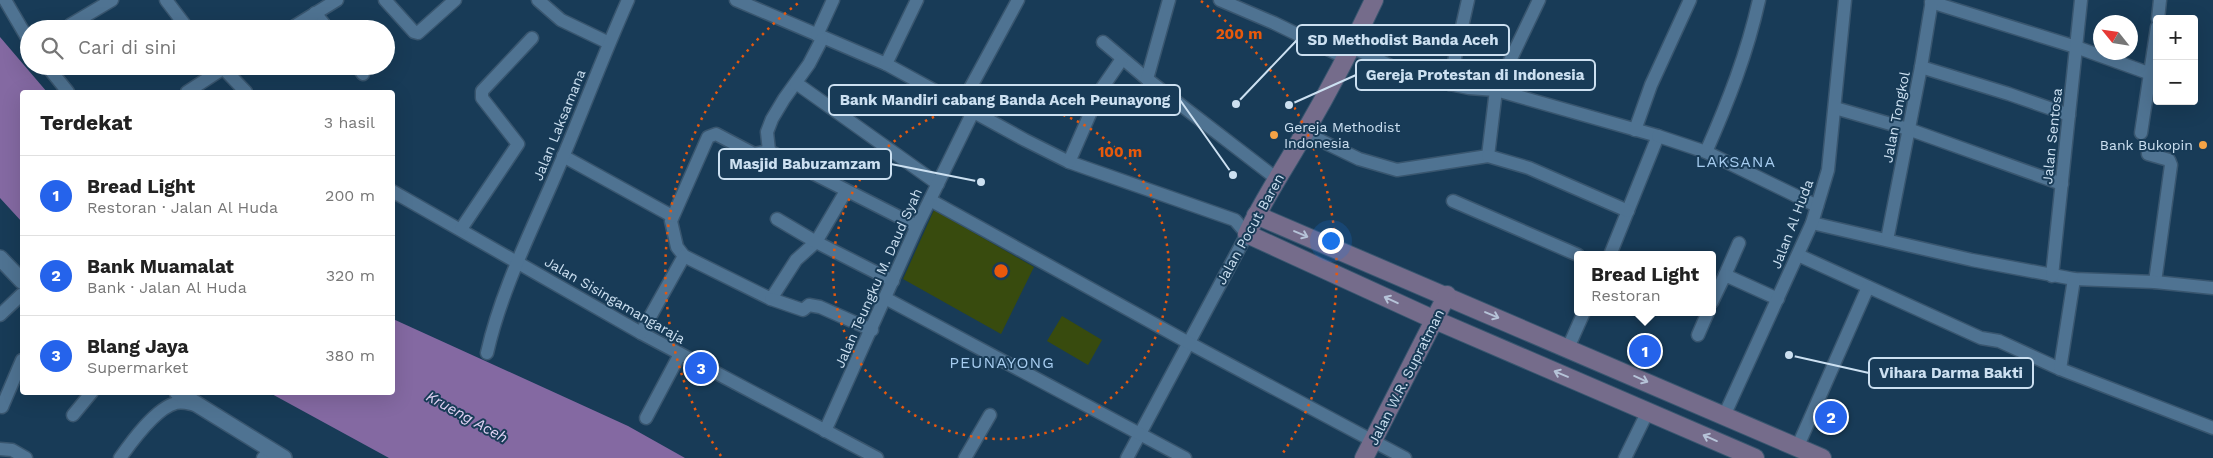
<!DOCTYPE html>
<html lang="id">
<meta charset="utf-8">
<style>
body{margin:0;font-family:"Work Sans",sans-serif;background:#f2f2f2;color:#222}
.controls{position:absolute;right:15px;top:15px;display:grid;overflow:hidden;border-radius:5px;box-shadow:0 5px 20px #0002}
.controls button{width:45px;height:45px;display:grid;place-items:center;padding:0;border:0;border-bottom:1px solid #e0e0e0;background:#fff;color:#222;font:25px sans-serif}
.compass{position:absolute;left:2093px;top:15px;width:45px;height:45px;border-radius:50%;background:#fff;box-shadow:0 5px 20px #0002;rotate:300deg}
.you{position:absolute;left:1330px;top:240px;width:18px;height:18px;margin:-12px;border:4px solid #fff;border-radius:50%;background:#1a73e8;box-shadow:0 0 0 8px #1a73e833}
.badge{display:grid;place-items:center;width:32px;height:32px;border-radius:50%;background:#2563eb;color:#fff;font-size:16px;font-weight:700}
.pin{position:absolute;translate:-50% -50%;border:2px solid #fff;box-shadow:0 1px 5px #0006}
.popup{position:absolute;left:1574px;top:251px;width:142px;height:65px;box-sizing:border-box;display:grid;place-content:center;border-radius:5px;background:#fff;filter:drop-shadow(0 1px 4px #0005);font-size:16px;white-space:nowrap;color:#767676}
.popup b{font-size:19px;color:#222}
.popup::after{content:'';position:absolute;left:50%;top:100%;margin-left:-10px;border:10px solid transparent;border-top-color:#fff}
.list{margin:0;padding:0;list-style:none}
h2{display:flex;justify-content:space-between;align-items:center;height:65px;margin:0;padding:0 20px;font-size:21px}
h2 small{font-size:16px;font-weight:400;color:#767676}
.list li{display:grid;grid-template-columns:32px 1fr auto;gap:15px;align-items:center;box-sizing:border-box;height:80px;padding:0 20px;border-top:1px solid #e0e0e0}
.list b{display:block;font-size:19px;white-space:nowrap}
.list p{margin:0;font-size:16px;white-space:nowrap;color:#767676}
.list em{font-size:16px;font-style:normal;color:#767676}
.icon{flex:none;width:28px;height:28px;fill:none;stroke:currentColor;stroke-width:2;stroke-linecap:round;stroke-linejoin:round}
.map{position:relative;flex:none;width:2213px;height:458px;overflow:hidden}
.search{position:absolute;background:#fff;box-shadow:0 5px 20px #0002;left:20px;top:20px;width:375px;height:55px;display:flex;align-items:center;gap:12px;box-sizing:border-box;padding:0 18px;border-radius:28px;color:#767676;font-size:19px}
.panel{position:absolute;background:#fff;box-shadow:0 5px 20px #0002;left:20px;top:90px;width:375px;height:305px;border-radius:5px}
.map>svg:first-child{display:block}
.green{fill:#384b0e}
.water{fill:#8469a2}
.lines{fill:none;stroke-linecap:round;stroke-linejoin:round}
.minor-casing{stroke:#39566f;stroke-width:15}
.tertiary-casing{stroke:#39566f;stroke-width:18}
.secondary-casing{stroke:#39566f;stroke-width:20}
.minor{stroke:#4f7392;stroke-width:12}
.tertiary{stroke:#4f7392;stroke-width:15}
.secondary{stroke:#756c8b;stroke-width:18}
.oneway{stroke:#b6c3d8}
.ring{fill:none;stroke:#e8590c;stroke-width:2.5;stroke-dasharray:2.5 5}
.poi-dot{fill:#f5a346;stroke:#183b57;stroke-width:2}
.labels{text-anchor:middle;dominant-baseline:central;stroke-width:4;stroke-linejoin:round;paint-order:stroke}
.street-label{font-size:14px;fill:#cce0f1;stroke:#183b57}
.poi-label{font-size:14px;fill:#cce0f1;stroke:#183b57;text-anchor:start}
.water-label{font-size:15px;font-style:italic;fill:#e1d2f4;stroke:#183b57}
.quarter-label{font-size:16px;letter-spacing:1px;fill:#a6ccef;stroke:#183b57}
.centre{fill:#e8590c;stroke:#183b57;stroke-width:2.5}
.ring-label{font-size:15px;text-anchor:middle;font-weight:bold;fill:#e8590c;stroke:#183b57;stroke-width:4;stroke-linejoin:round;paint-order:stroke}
.leader{fill:none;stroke:#cce0f1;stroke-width:2}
.callout-dot{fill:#cce0f1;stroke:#183b57;stroke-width:2}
.callout{fill:#183b57;stroke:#cce0f1;stroke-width:2}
.callout-label{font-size:15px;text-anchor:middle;font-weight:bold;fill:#cce0f1}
</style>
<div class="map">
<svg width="2213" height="458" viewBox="0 0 2213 458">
<rect width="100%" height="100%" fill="#183b57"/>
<g class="green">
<polygon points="934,210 1034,267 1001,334 903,279"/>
<polygon points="1062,316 1102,340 1088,365 1047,341"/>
</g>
<g class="water">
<polygon points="0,37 47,92 22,92 22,222 0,198"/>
<polygon points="393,319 628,426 685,458 389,458 270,393 392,392"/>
</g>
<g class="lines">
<defs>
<g id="minor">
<polyline points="5,0 29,41"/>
<polyline points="166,0 188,29"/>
<polyline points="385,0 414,32 418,33 455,0"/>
<polyline points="538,0 561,20 609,43"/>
<polyline points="736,0 886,64 1025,140 1069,162 1235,220 1247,234 1127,458"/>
<polyline points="1220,0 1274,23 1346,58"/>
<polyline points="1931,2 2076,47 2151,74"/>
<polyline points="315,13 328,29"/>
<polyline points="2158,19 2160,0"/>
<polyline points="70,25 112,0"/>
<polyline points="290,29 337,0"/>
<polyline points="817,35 833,0"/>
<polyline points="822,39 809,64 784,99 772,119 767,132 769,151 917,226"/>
<polyline points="1103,42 1147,79 1277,179"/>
<polyline points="1352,47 1411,76 1469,88 1496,90 1658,136 1610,255"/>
<polyline points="886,64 917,0"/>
<polyline points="47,66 68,92"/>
<polyline points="221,66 246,92"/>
<polyline points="357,66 363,74"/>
<polyline points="1921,67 2009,94 2069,115"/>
<polyline points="1147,79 1169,0"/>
<polyline points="796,83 938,184"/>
<polyline points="1449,84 1468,0"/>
<polyline points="187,92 227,66"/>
<polyline points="961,105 1018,0"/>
<polyline points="1835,108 1908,129 2062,184"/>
<polyline points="1635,130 1651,85 1690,0"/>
<polyline points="1305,133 1359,159 1397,170 1488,156 1496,90 1539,0"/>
<polyline points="2141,133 2157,27"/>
<polyline points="1658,136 1706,152 1817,206"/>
<polyline points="769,151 754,154 716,134 708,137 671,221 677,247 684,256 771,299 796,260 816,242 846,191"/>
<path d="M1706 152C1728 102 1747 54 1759 0"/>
<polyline points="2148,154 2169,160 2171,165 2155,282"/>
<polyline points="563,156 672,216"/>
<polyline points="1488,156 1529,168 1628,211"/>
<polyline points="1069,162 1100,91 1122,59"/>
<polyline points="392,191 641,333 877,458"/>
<polyline points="930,200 1189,343 1405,458"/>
<polyline points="1453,201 1578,255"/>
<polyline points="777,219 816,242 893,281"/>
<polyline points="1812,223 1972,260 2074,279 2155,282 2213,288"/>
<polyline points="461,229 518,144 482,98 482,91 532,38"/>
<polyline points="1887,240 1921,67 1932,0"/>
<polyline points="1798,255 1981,338 1999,341 2060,369 2213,428"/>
<polyline points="1725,275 1739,243"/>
<polyline points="2052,276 2081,0"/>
<polyline points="885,298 1185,458"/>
<polyline points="771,299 803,310 809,305 820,307 872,330"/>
<polyline points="1712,302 1725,275 1778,299"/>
<polyline points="0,315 22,294"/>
<polyline points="641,333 684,256"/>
<polyline points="1698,335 1708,312"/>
<polyline points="1568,348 1584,312"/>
<path d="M487 353C501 291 530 234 555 176 580 118 602 58 628 0"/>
<polyline points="2060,369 2074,279"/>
<polyline points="2,407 22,360"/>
<polyline points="73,415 92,392"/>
<polyline points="1724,416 1812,223 1828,170 1845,0"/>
<polyline points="646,418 680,354"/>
<polyline points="825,431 917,226 973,112"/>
<polyline points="1797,448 1868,287"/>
<polyline points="0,449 12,450 26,458"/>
<path d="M120 458C132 441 156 408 176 403 183 401 190 404 196 405"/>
<polyline points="263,458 270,450"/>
<polyline points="965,458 990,415"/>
<polyline points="1625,458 1648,411"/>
</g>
<g id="tertiary">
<polyline points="0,258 22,281"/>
<polyline points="177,392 284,458"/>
</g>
<g id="secondary">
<path d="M1374 0C1353 45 1330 89 1305 132 1286 166 1264 198 1247 234L1435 320 1755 458"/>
<polyline points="1256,215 1822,458"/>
<polyline points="1364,458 1447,295"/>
</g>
</defs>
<use href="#minor" class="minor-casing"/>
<use href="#tertiary" class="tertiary-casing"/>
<use href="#secondary" class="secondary-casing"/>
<use href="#minor" class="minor"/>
<use href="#tertiary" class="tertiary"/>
<use href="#secondary" class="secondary"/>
</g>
<defs><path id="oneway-shaft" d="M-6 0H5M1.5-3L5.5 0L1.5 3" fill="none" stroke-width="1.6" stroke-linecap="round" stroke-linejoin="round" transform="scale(1.25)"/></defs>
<g class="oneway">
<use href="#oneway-shaft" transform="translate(1301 234) rotate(23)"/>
<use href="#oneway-shaft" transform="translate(1391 300) rotate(-155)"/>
<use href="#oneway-shaft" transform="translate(1492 315) rotate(23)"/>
<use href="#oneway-shaft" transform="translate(1561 374) rotate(-157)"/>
<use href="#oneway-shaft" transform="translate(1641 379) rotate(24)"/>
<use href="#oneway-shaft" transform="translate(1710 438) rotate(-156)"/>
</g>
<g class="ring">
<circle cx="1001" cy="271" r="168"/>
<path d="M721 456A336 336 0 0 1 801 1M1201 1A336 336 0 0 1 1281 456"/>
</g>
<g class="poi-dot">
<circle cx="1274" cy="135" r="5"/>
<circle cx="2203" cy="145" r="5"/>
</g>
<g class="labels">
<g class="street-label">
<text transform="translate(1896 117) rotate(-79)">Jalan Tongkol</text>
<text transform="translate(559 125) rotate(-68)">Jalan Laksamana</text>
<text transform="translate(2052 136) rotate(-84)">Jalan Sentosa</text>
<text transform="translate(1792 224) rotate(-69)">Jalan Al Huda</text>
<text transform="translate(1250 229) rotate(-61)">Jalan Pocut Baren</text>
<text transform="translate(878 278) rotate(-66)">Jalan Teungku M. Daud Syah</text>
<text transform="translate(615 300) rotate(30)">Jalan Sisingamangaraja</text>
<text transform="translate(1406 377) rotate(-63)">Jalan W.R. Supratman</text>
</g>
<g class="poi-label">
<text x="1284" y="127">Gereja Methodist<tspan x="1284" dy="16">Indonesia</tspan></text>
<text x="2193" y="145" text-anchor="end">Bank Bukopin</text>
</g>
<g class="water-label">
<text transform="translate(467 417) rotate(29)">Krueng Aceh</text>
</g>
<g class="quarter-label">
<text x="1736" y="161">LAKSANA</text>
<text x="1002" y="362">PEUNAYONG</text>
</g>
</g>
<circle cx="1001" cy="271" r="8" class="centre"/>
<g class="ring-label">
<text x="1239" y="39">200 m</text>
<text x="1120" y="157">100 m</text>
</g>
<path class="leader" d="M1236 104L1297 40M1289 105L1356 75M1233 175L1180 100M981 182L891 164M1789 355L1869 373"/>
<g class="callout-dot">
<circle cx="1236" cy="104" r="5"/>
<circle cx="1289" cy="105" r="5"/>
<circle cx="1233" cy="175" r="5"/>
<circle cx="981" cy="182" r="5"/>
<circle cx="1789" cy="355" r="5"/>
</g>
<g class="callout">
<rect x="1297" y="25" width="212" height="30" rx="5"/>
<rect x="1356" y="60" width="239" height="30" rx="5"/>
<rect x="829" y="85" width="351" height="30" rx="5"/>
<rect x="719" y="149" width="172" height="30" rx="5"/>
<rect x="1869" y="358" width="164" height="30" rx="5"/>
</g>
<g class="callout-label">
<text x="1403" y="45">SD Methodist Banda Aceh</text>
<text x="1475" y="80">Gereja Protestan di Indonesia</text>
<text x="1005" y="105">Bank Mandiri cabang Banda Aceh Peunayong</text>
<text x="805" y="169">Masjid Babuzamzam</text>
<text x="1951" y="378">Vihara Darma Bakti</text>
</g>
</svg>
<div class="controls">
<button>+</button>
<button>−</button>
</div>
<svg class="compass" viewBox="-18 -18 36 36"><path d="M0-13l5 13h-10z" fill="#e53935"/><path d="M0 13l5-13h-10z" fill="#767676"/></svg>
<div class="you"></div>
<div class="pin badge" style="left:1645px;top:351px">1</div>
<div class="popup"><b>Bread Light</b>Restoran</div>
<div class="pin badge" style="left:1831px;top:417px">2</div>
<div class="pin badge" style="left:701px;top:368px">3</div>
<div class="search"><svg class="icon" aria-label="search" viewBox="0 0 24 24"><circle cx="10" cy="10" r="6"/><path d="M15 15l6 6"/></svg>Cari di sini</div>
<section class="panel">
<h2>Terdekat<small>3 hasil</small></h2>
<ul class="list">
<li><span class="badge">1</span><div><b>Bread Light</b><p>Restoran · Jalan Al Huda</p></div><em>200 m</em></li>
<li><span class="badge">2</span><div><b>Bank Muamalat</b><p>Bank · Jalan Al Huda</p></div><em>320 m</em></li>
<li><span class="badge">3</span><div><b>Blang Jaya</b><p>Supermarket</p></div><em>380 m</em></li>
</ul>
</section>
</div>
